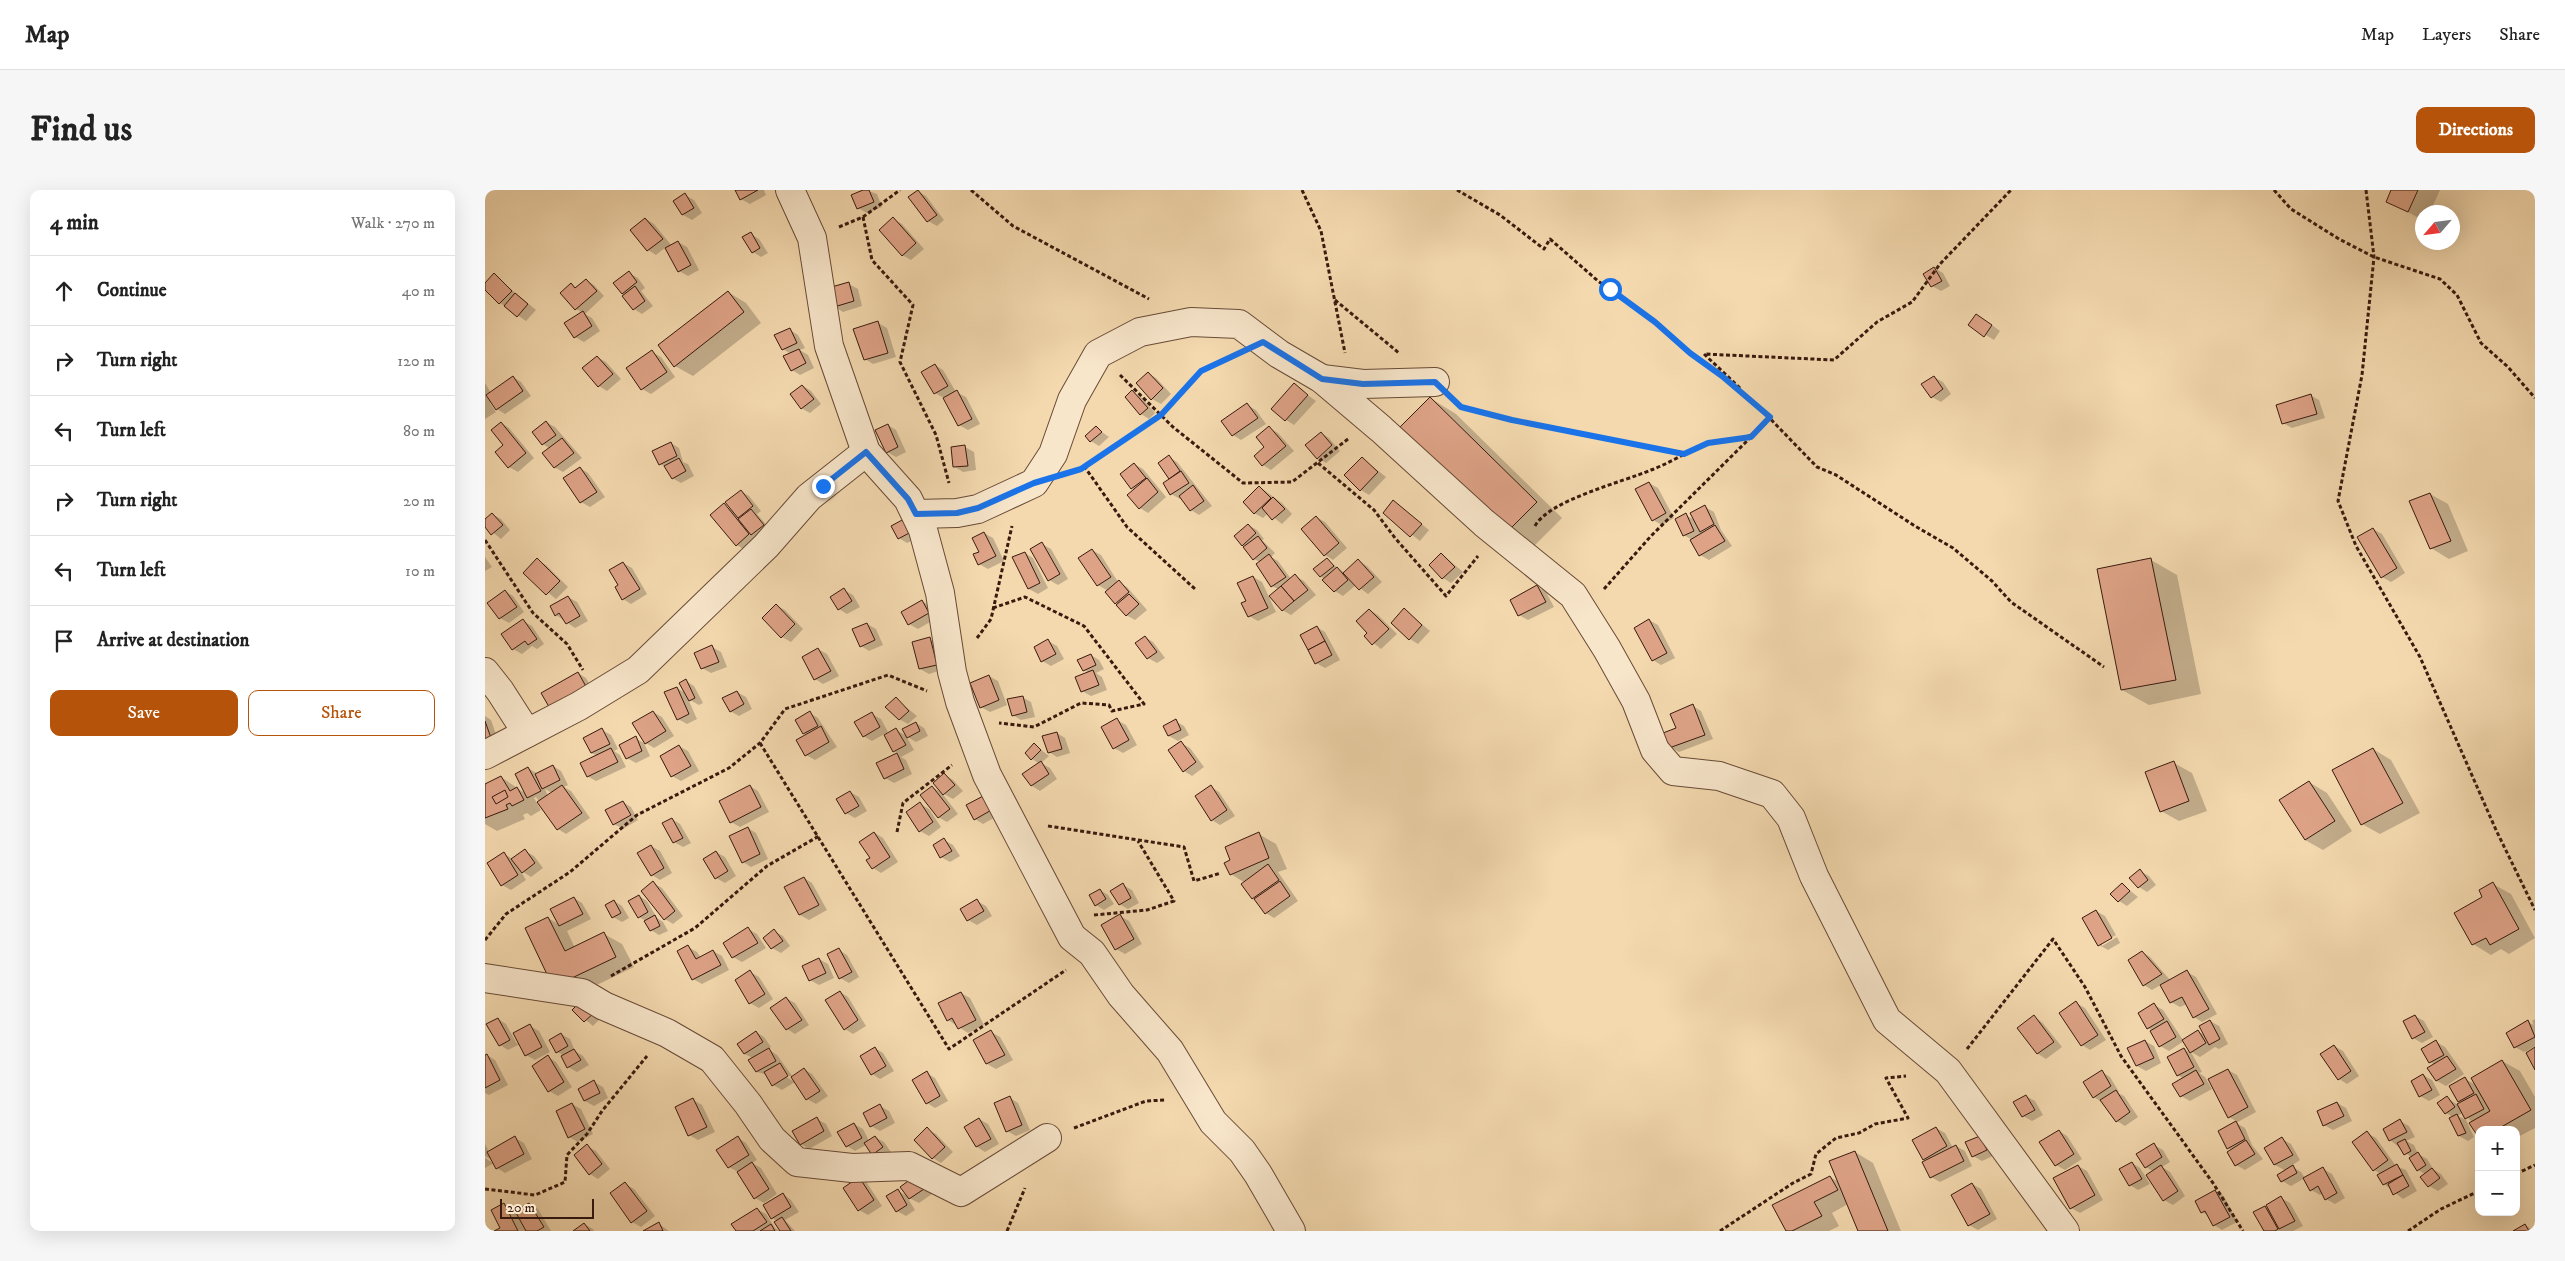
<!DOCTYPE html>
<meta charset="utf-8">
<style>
body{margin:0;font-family:"IM FELL DW Pica",serif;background:#f6f6f6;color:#222}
.controls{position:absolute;right:15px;bottom:15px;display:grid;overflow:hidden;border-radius:10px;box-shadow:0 5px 20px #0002}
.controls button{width:45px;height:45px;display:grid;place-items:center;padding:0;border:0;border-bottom:1px solid #e0e0e0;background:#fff;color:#222;font:25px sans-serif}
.compass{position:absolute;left:1930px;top:15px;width:45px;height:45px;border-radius:50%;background:#fff;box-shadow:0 5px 20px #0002;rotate:242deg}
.scale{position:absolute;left:15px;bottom:12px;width:94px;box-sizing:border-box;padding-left:5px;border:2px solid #391a0e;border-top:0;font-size:14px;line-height:18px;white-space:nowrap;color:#391a0e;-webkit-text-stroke:4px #f8e6cb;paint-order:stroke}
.stop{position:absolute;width:15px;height:15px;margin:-11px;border:4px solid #1a73e8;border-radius:50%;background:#fff}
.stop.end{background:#1a73e8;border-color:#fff;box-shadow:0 1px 5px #0008}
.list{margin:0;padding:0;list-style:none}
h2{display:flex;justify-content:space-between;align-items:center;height:65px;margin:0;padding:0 20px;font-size:21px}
h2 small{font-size:16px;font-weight:400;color:#767676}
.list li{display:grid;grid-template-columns:32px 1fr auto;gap:15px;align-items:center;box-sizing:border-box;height:70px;padding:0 20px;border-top:1px solid #e0e0e0}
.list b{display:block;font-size:19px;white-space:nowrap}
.list em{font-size:16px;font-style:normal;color:#767676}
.actions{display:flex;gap:10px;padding:15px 20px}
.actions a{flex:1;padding:11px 0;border:1px solid #b45309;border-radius:10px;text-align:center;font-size:18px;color:#b45309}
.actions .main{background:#b45309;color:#fff}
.icon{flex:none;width:28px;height:28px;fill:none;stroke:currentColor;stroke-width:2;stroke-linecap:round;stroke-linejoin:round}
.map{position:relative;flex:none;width:2050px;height:1041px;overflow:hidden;border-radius:10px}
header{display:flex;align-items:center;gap:30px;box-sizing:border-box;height:70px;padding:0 25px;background:#fff;border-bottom:1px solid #e0e0e0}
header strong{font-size:24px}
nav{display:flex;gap:28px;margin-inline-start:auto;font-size:18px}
.intro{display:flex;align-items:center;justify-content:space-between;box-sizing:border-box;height:120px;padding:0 30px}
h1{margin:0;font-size:35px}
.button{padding:12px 22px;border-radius:10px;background:#b45309;color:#fff;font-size:18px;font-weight:700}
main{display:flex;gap:30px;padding:0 30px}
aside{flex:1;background:#fff;border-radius:10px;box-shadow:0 5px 20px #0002}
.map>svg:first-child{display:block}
.shadow{fill:#0003;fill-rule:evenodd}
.building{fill:#dea387;stroke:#391a0e}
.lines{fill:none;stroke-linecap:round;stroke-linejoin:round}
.street-casing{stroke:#684a36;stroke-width:30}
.path{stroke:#391a0e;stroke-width:3;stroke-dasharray:4 2.5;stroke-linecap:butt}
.street{stroke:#f8e6cb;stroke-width:28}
.route{stroke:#1a73e8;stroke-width:6}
</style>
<header>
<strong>Map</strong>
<nav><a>Map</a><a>Layers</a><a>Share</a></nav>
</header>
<div class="intro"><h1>Find us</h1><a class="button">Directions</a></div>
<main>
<aside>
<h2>4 min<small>Walk · 270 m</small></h2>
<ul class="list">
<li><svg class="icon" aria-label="ahead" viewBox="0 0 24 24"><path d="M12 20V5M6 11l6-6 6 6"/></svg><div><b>Continue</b></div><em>40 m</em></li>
<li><svg class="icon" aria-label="right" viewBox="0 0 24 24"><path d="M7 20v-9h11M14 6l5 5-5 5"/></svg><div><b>Turn right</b></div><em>120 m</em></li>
<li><svg class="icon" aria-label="left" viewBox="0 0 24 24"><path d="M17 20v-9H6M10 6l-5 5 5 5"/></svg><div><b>Turn left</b></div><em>80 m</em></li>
<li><svg class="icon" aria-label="right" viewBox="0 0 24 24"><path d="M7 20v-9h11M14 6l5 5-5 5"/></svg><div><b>Turn right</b></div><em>20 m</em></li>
<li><svg class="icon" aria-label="left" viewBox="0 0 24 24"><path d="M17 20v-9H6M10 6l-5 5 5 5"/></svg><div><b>Turn left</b></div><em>10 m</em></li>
<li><svg class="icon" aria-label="arrive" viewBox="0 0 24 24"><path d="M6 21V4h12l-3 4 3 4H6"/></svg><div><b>Arrive at destination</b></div></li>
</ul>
<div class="actions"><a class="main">Save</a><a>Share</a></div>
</aside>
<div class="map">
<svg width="2050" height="1041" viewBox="0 0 2050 1041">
<rect width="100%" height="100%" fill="#f4d9af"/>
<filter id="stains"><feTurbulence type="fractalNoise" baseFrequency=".004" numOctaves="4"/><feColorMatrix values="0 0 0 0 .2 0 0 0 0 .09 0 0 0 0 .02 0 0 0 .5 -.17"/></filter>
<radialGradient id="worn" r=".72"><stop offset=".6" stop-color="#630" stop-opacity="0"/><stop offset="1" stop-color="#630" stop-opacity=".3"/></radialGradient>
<g class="shadow">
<polygon points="251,0 279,0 281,5 265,14 256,9"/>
<polygon points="381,0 392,4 397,17 382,23 373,18"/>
<polygon points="1908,0 1955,0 1945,22 1938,22 1938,30 1903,12"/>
<polygon points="432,1 441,6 459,30 452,36 443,31"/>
<polygon points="200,5 209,10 217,23 207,30 198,25 190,12"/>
<polygon points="161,29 169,34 187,56 193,52 202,57 214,80 203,86 194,81 181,57 171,65 163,60"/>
<polygon points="408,29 417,34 439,59 426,70 417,65"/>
<polygon points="266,44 274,49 283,63 276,67 268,62"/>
<polygon points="1449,78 1458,83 1465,96 1456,101 1447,96"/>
<polygon points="144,83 153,88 160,98 156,101 168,116 157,124 149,119 130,94"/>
<polygon points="9,85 51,120 41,131 15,113 0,99 0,94"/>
<polygon points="101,90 109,95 119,106 100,124 107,128 115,141 99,152 90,147 98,123 91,119 86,95 92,98"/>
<polygon points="364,94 373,99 377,116 358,122 350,117"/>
<polygon points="243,102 261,113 276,133 208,186 190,176"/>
<polygon points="1500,130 1515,141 1509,150 1484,135"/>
<polygon points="393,133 402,138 411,167 388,174 380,169"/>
<polygon points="305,140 313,145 320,158 315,160 323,165 329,178 315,185 307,180 306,164 298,159"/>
<polygon points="167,162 176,167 190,187 166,204 157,199"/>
<polygon points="112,167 121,172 136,189 122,201 114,196"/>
<polygon points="450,175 458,180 471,202 481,207 495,234 483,240 474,235 459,208 450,203"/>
<polygon points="663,183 671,188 686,204 676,214 667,209"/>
<polygon points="28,187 36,192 46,206 20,224 12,219 7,212 5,213 11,222 0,229 0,193 6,203"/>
<polygon points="1449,187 1458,192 1466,204 1456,212 1447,207"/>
<polygon points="809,195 831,211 809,235 801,230"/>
<polygon points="318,196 326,201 336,214 325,223 316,218"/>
<polygon points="647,202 656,207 670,223 664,229 656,224"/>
<polygon points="1825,205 1834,210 1840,228 1807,238 1798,233"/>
<polygon points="945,208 971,224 1077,328 1049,356 1023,341"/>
<polygon points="762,215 771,220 781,234 756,250 748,245"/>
<polygon points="61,232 70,237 97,268 78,282 69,277 65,259 58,254"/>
<polygon points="16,233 24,238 49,268 33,282 24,277"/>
<polygon points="403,235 411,240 421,262 411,267 402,262"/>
<polygon points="611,238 624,247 614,256 606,251"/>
<polygon points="784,238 793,243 809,261 786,280 778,275"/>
<polygon points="836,243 844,248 855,261 841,273 833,268"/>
<polygon points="186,253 194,258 198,272 203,274 209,286 196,293 187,288 182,278 175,274"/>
<polygon points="480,257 489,262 491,280 478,282 470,277"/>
<polygon points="684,267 692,272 727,316 714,325 706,320 697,308 695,309 686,304 686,289 675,273"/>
<polygon points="877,268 901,287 884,305 876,300"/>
<polygon points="649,274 658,279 681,307 663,323 655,318 650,300 647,298"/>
<polygon points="95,278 103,283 120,307 105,317 96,312 80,288"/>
<polygon points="1164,293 1173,298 1189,328 1177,335 1168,330"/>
<polygon points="775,297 797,313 807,324 797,334 783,323 778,328 769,323"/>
<polygon points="256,301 264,306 276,321 272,324 286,340 260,360 252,355 239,315 247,320"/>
<polygon points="1945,304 1963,314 1983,361 1964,369 1946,358"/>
<polygon points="909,312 944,340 935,351 899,323"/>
<polygon points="1220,317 1229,322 1236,340 1247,356 1224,370 1215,365 1207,350 1199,345 1201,325 1211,331"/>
<polygon points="7,324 16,329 25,340 16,349 0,336 0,330"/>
<polygon points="831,327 840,332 862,358 848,370 840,365"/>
<polygon points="763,335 772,340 779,349 777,350 790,363 786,367 793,371 806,389 810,386 819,391 831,405 806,425 797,420 793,399 787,396 775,372 769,369 758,355"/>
<polygon points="408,336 434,347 422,353 414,348"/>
<polygon points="1888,339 1897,344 1920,383 1906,392 1897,387"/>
<polygon points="499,343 508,348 519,371 503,379 494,374"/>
<polygon points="557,354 566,359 583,389 573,395 564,390"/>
<polygon points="607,360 616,365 633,392 642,397 662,420 650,430 641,425 623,401 613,395"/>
<polygon points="540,363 548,368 563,398 553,404 544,399 529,368"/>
<polygon points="957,364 978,382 966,393 958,388 945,375"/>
<polygon points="0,367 7,377 0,381"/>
<polygon points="52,370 61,375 83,397 71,409 39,383"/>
<polygon points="842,370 860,383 874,371 882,376 897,392 883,404 871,395 858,406 850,401 836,386"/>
<polygon points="1666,370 1692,385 1716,504 1664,515 1637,500"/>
<polygon points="138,373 147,378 162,404 146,414 138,409 135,395"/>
<polygon points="768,387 777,392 791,422 773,431 764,426 763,412"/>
<polygon points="1052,397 1061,402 1069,417 1043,430 1034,425"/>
<polygon points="359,400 368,405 375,417 362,424 354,419"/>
<polygon points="20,401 28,406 39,422 24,433 15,428 4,413"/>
<polygon points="83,407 92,412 103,431 90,438 71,425 67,417"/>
<polygon points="437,411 445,416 452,428 433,439 424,434"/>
<polygon points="291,415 300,420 318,439 306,452 297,447"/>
<polygon points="919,419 945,441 933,454 925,449"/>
<polygon points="885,420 893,425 912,444 896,459 880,446 884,443"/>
<polygon points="1164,430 1173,435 1190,468 1176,475 1168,470"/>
<polygon points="38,431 47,436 59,454 52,459 47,456 37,464 28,459"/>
<polygon points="382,434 391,439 398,455 384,461 376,456"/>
<polygon points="832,437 840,442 855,470 840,478 831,473"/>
<polygon points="660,447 668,452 680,468 672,473 663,468"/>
<polygon points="444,449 453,454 460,479 444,484 435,479"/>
<polygon points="563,451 572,456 579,469 566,476 557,471"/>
<polygon points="227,457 236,462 242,477 226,483 217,478"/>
<polygon points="333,459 342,464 354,486 338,494 330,489"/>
<polygon points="606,465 614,470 619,479 611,483 617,487 622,500 606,506 597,501 604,483 599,480"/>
<polygon points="93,483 101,488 112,507 77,527"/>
<polygon points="504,486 513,491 522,515 505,522 496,517"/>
<polygon points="201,491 209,496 218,513 214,515 203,509 212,529 202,534 193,529 192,498 202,504"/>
<polygon points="252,502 261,507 267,519 254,526 245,521"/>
<polygon points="537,507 546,512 550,527 536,530 528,525"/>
<polygon points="411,509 432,526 423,534 414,529"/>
<polygon points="1208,516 1216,521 1228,549 1194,562 1185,557 1192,539"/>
<polygon points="168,522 177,527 189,546 169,558 161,553"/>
<polygon points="325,523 333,528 352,557 330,570 321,565 322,545 319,543"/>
<polygon points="387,524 396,529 403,542 387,551 378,546"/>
<polygon points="0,526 6,530 14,553 0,558"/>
<polygon points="632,530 641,535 652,555 638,563 629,558"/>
<polygon points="690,531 699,536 704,545 693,551 684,546 679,537"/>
<polygon points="431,533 439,538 443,546 431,552 421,546 429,560 416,567 421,570 427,584 409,593 400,588 393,574 414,564 409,561 411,540 422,546"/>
<polygon points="117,540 126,545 133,559 129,561 135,565 141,577 111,591 102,586 113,566 106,563"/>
<polygon points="572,543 580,548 585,563 572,567 564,562"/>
<polygon points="150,548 159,553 165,566 151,573 142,568"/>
<polygon points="696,553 705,558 719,577 707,586 699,581"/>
<polygon points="550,555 564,566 556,573 565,578 572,589 555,601 547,596 555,574 547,569"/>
<polygon points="194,556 203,561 214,581 196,591 187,586"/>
<polygon points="1888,559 1906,570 1935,623 1895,644 1877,634"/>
<polygon points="1689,573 1707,583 1722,621 1694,631 1676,621"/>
<path d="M68 576 76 581 83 595 79 597 86 601 105 628 81 644 73 639 51 607 49 608 56 620 46 626 42 623 38 625 40 629 12 641 0 634V596L16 587 41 604 43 578 53 584ZM60 599 67 603 63 606Z"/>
<polygon points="460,585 468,590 478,601 468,609 459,604"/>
<polygon points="1824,592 1842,603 1867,641 1838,660 1820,650"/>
<polygon points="265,596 273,601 284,622 255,637 246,632"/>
<polygon points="447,597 456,602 473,624 462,632 453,627"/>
<polygon points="726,597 734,602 750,626 735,635 727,630"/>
<polygon points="365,602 374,607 382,621 370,628 361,623"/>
<polygon points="502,605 518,623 498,634 490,629"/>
<polygon points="138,612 146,617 153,630 138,639 129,634"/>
<polygon points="435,614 444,619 456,637 444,646 435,641"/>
<polygon points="187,629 195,634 206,653 198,657 189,652"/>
<polygon points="263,638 271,643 283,669 266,677 258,672"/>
<polygon points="390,643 398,648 413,672 396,683 388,678"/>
<polygon points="774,644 791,654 802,679 793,682 813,711 789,728 781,723 768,708 760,693 746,684 747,671"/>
<polygon points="459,650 468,655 475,666 465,672 456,667"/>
<polygon points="166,656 175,661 187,683 175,690 167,685"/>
<polygon points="40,661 49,666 58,678 46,687 35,680 41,690 26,700 17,695 19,664 28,669"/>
<polygon points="231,662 240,667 251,686 240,693 231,688"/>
<polygon points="1655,681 1664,686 1671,695 1662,702 1654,697"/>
<polygon points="319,688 327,693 342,720 324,730 315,725 301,698"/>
<polygon points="168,693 177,698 198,726 188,734 180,729"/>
<polygon points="1637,694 1653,707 1642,716 1634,711"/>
<polygon points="2008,694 2026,704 2050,748 2024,764 2016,759 2006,765 1988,754 1999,708"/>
<polygon points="638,695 647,700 654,713 643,719 634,714"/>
<polygon points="615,700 623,705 629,714 619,720 611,715"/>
<polygon points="154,706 162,711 172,728 178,732 183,741 174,745 166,740 161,731 154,727 145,712"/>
<polygon points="89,708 97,713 106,729 82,741 90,758 119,744 137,754 149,777 87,807 63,728 75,735"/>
<polygon points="129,711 137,716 144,728 137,732 128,727"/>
<polygon points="492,711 501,716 507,726 492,735 483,730"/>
<polygon points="1611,721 1620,726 1631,745 1617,753 1617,756 1632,747 1635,753 1623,760 1614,755"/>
<polygon points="635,726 644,731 657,754 640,764 631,759"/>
<polygon points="263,739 272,744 281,758 257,772 248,767 240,753"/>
<polygon points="289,741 298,746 305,756 296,763 287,758 279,748"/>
<polygon points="203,757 212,762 216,768 228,761 237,766 244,780 217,794 208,789 194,762"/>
<polygon points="354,760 362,765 374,787 364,793 355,788"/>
<polygon points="1657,762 1665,767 1686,791 1702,782 1711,787 1732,824 1717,832 1709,827 1702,814 1695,817 1686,812 1677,794 1667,800 1659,795"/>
<polygon points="334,769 343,774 349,788 334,795 325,790"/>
<polygon points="265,782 274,787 288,809 274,818 265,813"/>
<polygon points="355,802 363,807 381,836 368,844 360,839"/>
<polygon points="476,803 485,808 499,835 483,843 463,830"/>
<polygon points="301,808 310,813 324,835 310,844 302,839"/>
<polygon points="1591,813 1600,818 1621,850 1605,860 1597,855"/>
<polygon points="1669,815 1678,820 1698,850 1713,841 1721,846 1725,831 1734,836 1743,854 1734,859 1730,857 1715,867 1706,862 1717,882 1714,883 1720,887 1727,899 1705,911 1696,906 1699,889 1693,885 1699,859 1707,864 1699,851 1684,861 1675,856 1668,841 1663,838"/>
<polygon points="89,820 118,826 108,836"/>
<polygon points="1930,826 1939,831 1948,847 1937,853 1928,848"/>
<polygon points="1549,827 1557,832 1577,857 1561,869 1553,864 1533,838"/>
<polygon points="13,829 21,834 32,854 45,836 54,841 65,862 50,870 41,865 35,854 23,860 15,855"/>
<polygon points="2050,829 2050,856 2042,861 2043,863 2050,859 2050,877 2041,861 2039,862 2030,857 2043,832 2049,835 2047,831"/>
<path d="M271 842 279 847 286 857 283 859 292 865 308 887 319 879 327 884 343 906 331 914 322 909 310 892 297 900 288 895 282 885 272 882 265 871 269 869 260 864 253 854ZM298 882 308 888V891L297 884Z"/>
<polygon points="506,842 515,847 528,870 511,879 502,874 490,851"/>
<polygon points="76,844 85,849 90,861 98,866 104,875 92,882 83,877 80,866 72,862"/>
<polygon points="1660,851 1669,856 1676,873 1661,881 1652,876 1644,859"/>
<polygon points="1951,852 1960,857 1979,884 1961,896 1952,891 1944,879 1950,875 1945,872"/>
<polygon points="1849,856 1858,861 1874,886 1862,894 1854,889"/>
<polygon points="390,858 398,863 409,881 395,889 387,884"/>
<polygon points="2,865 10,870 23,895 4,905 0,903"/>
<polygon points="63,867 71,872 87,897 73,906 64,901"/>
<polygon points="2017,871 2035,881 2050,907 2050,938 2031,948 2031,940 1994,940 1978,922 1973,926 1981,930 1989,947 1983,951 1974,946 1968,927 1961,923 1954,914 1962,908 1973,915 1977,913 1974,911 1980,889 1993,896"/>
<polygon points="1743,880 1752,885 1771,922 1751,933 1760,938 1767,955 1778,969 1760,980 1751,975 1747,960 1743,958 1735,942 1753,932 1744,927"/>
<polygon points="1617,882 1625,887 1634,902 1633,903 1639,906 1653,927 1640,936 1632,931 1618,913 1609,907"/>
<polygon points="442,883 450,888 463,911 450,918 442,913"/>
<polygon points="1938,885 1947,890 1955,905 1944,911 1935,906"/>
<polygon points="109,892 118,897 123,908 109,916 100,911 94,899"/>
<polygon points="1541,906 1550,911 1558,925 1547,931 1538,926"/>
<polygon points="525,908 533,913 545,940 531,946 522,941"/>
<polygon points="208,910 217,915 230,942 213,950 204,945"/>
<polygon points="1852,913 1861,918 1867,931 1848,940 1839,935"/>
<polygon points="87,914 96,919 108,944 93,952 84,947"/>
<polygon points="395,916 404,921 410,933 395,941 386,936 380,924"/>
<polygon points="332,929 341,934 347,946 324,959 316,954"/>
<polygon points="494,929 503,934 514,954 500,962 492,957"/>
<polygon points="1915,931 1924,936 1930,947 1921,951 1929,955 1933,964 1942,969 1949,980 1956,984 1963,994 1953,1001 1944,996 1940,984 1933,980 1927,968 1905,950"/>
<polygon points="369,934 378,939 384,951 390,947 399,952 406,962 396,969 388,964 381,955 370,961 362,956"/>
<polygon points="1451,938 1460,943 1468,958 1471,956 1480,961 1487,976 1455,992 1446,987 1442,971 1439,969"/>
<polygon points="442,939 451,944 468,962 456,973 448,968"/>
<polygon points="1574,941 1582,946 1597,969 1580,980 1571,975"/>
<polygon points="1882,943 1891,948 1911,976 1921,980 1932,1001 1918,1009 1899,994 1896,984 1889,980"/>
<polygon points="1495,947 1510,965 1497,971 1488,966"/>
<polygon points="30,948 39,953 47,969 20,983 12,978 9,973 0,978 0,968 8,973 8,970 0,966 0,954 4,962"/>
<polygon points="253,948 261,953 272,970 267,973 276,978 292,1004 279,1013 270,1008 253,982 244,977"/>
<polygon points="1797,949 1806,954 1815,970 1806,976 1816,982 1820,988 1838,979 1847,984 1860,1008 1850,1014 1841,1009 1838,1003 1835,1005 1826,1000 1820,988 1806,996 1797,991 1793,985 1801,981 1790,975 1781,958"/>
<polygon points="1669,955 1678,960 1685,972 1677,977 1685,982 1700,1006 1688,1015 1679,1010 1669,982 1661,977"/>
<polygon points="102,956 111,961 125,979 113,989 105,984"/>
<polygon points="1370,962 1388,973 1416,1041 1374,1041 1363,1014 1347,1023 1354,1036 1344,1041 1302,1041 1345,987 1354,992"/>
<polygon points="1647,973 1655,978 1665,994 1653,1000 1645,995"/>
<polygon points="1593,976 1602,981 1618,1010 1595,1023 1586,1018"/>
<polygon points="374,988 382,993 397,1016 383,1025 374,1020"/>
<polygon points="439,993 447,1004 434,1013 422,1007 430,1020 421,1026 412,1021 413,1001 424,1007"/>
<polygon points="140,994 149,999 170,1026 156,1037 147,1032"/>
<polygon points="1487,994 1496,999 1512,1029 1493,1040 1484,1035"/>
<polygon points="1730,1001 1739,1006 1752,1032 1737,1040 1729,1035 1724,1026 1717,1022"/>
<polygon points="298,1004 306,1010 314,1022 300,1030 310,1041 296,1041 292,1031 287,1028"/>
<polygon points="1796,1008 1805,1013 1818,1036 1808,1041 1780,1041 1780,1017 1785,1020"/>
<polygon points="19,1014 32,1021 44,1014 53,1019 66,1041 12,1041 16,1039"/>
<polygon points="272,1019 281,1024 290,1038 295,1041 252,1041"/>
<polygon points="99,1034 108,1039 109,1041 90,1041"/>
<polygon points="174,1034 184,1041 160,1041"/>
<polygon points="2040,1035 2049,1041 2030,1041"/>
</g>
<g class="building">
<polygon points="250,0 273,0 255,10"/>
<polygon points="378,0 384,0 389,12 372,19 366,5"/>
<polygon points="433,0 452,25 442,32 423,7"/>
<polygon points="1906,0 1933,0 1923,22 1901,12"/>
<polygon points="200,3 209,18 197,25 188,11"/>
<polygon points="408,27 431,53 417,66 394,40"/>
<polygon points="160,28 178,49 162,61 145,40"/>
<polygon points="266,42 275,58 267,63 257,47"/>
<polygon points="193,51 206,75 193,82 180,58"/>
<polygon points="1449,77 1457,91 1446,97 1438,84"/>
<polygon points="144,81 152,92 137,104 128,93"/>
<polygon points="9,83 27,101 14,114 0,100 0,93"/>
<polygon points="101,89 112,101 90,120 75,103 86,93 90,98"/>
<polygon points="364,92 369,111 349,117 343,98"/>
<polygon points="150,96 160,111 148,120 137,106"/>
<polygon points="243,101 259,122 189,177 173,155"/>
<polygon points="30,103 43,114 32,127 19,116"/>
<polygon points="98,121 107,136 89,148 79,133"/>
<polygon points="1491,124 1507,135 1499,147 1483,135"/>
<polygon points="393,131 403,163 379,170 368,139"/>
<polygon points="305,138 312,153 297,160 289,145"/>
<polygon points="314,159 321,173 306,181 298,166"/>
<polygon points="167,160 182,182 156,200 141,178"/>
<polygon points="112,166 128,184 113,197 97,178"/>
<polygon points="450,174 463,196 449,204 436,182"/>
<polygon points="663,182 678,198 666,210 651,193"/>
<polygon points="28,186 38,201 11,220 1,205"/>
<polygon points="1449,186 1458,199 1446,208 1436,194"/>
<polygon points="809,193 823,205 800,231 786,219"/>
<polygon points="317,195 329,209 316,219 305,204"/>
<polygon points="472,200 487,229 473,236 458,208"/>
<polygon points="647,200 663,218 655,225 640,207"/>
<polygon points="1826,204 1832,224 1797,234 1791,215"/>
<polygon points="945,207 1052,312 1022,342 915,237"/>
<polygon points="762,213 773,228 747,246 736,231"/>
<polygon points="61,231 71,245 57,255 47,242"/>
<polygon points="16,232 41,263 23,278 10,262 18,255 6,240"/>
<polygon points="403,234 413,257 401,263 390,240"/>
<polygon points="611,236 617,242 605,252 600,246"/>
<polygon points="784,236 801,256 777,276 769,266 779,257 771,247"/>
<polygon points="836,242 847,255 832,269 820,255"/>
<polygon points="77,248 89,263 69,278 57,263"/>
<polygon points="186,252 192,266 174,275 167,261"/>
<polygon points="480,255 483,276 468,277 466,257"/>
<polygon points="684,265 695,281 684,289 673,273"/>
<polygon points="877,267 893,282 875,301 859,285"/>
<polygon points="194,268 201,281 187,289 179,276"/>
<polygon points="649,273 661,288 646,299 635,284"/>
<polygon points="95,277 112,302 95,313 78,288"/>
<polygon points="696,281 704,293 685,305 678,293"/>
<polygon points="662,288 673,302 654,319 642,305"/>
<polygon points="1164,292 1181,323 1167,331 1150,299"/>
<polygon points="708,295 719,311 705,321 694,306"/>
<polygon points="774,296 786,308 769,324 758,312"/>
<polygon points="256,300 268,316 253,328 240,312"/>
<polygon points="1945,303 1966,351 1945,359 1924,311"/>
<polygon points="788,307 800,319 787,330 777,318"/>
<polygon points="908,310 937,334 925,347 898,323"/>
<polygon points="239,313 264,344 251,356 225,325"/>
<polygon points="1220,315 1229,334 1215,342 1205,323"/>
<polygon points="266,319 279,335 266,345 253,329"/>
<polygon points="7,323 18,335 6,345 0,337 0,329"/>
<polygon points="1201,323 1209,341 1198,346 1190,329"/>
<polygon points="831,326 854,353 839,366 816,339"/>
<polygon points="419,329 426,342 413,349 406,336"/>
<polygon points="763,334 771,343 757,356 749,346"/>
<polygon points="1230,335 1240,351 1214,366 1205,350"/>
<polygon points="1888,338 1912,378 1896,388 1872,347"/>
<polygon points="499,342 511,366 493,375 488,364 494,362 487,348"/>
<polygon points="773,346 782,358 768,370 758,357"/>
<polygon points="557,352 575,384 563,391 545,359"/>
<polygon points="607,359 626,387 612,396 593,368"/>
<polygon points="540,362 555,393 543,399 527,367"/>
<polygon points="956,363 970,377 957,389 944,375"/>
<polygon points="784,364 801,387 786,397 771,374"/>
<polygon points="52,368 75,391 61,405 38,383"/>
<polygon points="842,368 849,376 835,387 828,379"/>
<polygon points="1666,368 1691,490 1636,500 1612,379"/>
<polygon points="873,369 889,387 874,400 858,383"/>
<polygon points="138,372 155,399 137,410 130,397 133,395 124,380"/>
<polygon points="852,377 863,390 849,402 837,390"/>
<polygon points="810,384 823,400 809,411 796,396"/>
<polygon points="768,386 783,418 763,427 756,413 761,411 752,393"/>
<polygon points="634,390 644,402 630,414 620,402"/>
<polygon points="1052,395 1061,412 1033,426 1025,410"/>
<polygon points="796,396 809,411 797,421 784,406"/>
<polygon points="359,398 367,411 353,420 345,407"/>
<polygon points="20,400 32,417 14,429 2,413"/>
<polygon points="644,404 654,414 641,426 631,415"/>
<polygon points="83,406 95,426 81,434 74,423 70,426 65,416"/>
<polygon points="437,410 444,423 423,435 416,422"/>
<polygon points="291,414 310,434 296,448 277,428"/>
<polygon points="919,418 937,435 924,450 906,433"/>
<polygon points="884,419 904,439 887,455 879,446 882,443 871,431"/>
<polygon points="38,429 52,449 43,455 40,451 27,460 16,444"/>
<polygon points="1164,429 1182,463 1167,471 1149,438"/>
<polygon points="382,433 390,450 375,457 367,439"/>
<polygon points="832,436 840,451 823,460 815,445"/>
<polygon points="660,446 672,462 662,469 650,453"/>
<polygon points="445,447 452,475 434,479 427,452"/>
<polygon points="563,449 571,464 556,472 549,457"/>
<polygon points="840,451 847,465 830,474 823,460"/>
<polygon points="227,455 234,472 216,479 209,463"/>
<polygon points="333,458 346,481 329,490 317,467"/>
<polygon points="606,464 611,475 598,481 592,470"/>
<polygon points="608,480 614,495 596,502 590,487"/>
<polygon points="93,482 104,502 67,522 56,503"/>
<polygon points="504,485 514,510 495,518 485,493"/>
<polygon points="201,489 210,508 204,511 194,493"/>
<polygon points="192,497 204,524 192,530 179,502"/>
<polygon points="252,501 259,514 245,522 237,508"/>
<polygon points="538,506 542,522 527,526 522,509"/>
<polygon points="411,507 424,521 414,530 400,517"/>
<polygon points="1208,514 1220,545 1184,558 1178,543 1191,538 1185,524"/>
<polygon points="168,521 181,541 160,554 147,533"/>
<polygon points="325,521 333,536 318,544 310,530"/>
<polygon points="387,522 395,537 378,547 369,532"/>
<polygon points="632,528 644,550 628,559 616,537"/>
<polygon points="691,529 696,540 683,546 678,536"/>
<polygon points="0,531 6,548 0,550"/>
<polygon points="431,532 435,541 422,548 417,539"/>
<polygon points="336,536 344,552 320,566 311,550"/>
<polygon points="117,538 125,554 106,563 98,548"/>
<polygon points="411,538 421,555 408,562 399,545"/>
<polygon points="572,542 577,559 563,563 557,546"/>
<polygon points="151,546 157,561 141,569 134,555"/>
<polygon points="696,551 711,572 698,582 683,560"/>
<polygon points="549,553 556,560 546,570 540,563"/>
<polygon points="194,555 206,576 186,587 175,566"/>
<polygon points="126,558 133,572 102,587 95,573"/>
<polygon points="1888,558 1918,613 1876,635 1847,580"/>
<polygon points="412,563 419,579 399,589 391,573"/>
<polygon points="556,571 564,584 546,596 537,584"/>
<polygon points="1689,571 1704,611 1675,622 1660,582"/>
<polygon points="68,575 75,590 57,599 50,584"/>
<polygon points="43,577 56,601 42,608 30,584"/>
<polygon points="459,583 470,595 458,605 448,593"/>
<polygon points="16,586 25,601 32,597 39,610 27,616 25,613 21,615 23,619 0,628 0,594"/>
<polygon points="1824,591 1850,631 1820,650 1794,610"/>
<polygon points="77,595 97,623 72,640 52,612"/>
<polygon points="265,595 276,617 245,633 234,611"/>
<polygon points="726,595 742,620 726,631 710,606"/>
<polygon points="447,596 465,619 453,628 435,605"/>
<polygon points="20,600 23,607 11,614 7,607"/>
<polygon points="365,601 374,616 360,624 351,609"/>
<polygon points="502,604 510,618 489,630 481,615"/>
<polygon points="138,611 146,625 128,635 120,620"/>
<polygon points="435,612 448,632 434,642 421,622"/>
<polygon points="187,628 198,648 188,653 177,633"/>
<polygon points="263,637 275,664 257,673 244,646"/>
<polygon points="389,642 405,667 387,679 381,670 385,668 374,652"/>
<polygon points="774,642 784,668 745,685 739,673 745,670 740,657"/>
<polygon points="459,648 467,661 455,668 448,655"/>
<polygon points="166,655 179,678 166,686 152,663"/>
<polygon points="40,659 50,673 37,683 26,669"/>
<polygon points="231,661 243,681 230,689 218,669"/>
<polygon points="19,662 33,685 16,696 2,673"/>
<polygon points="783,674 794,690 767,709 756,694"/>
<polygon points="1655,679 1663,690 1653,698 1644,688"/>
<polygon points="319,687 334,715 314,725 299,697"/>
<polygon points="168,691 190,721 179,730 156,701"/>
<polygon points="795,691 805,706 780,724 769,709"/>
<polygon points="2008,692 2034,739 2005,755 2001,748 1987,755 1969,723 1997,707 1994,700"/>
<polygon points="638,693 646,708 634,715 625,701"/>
<polygon points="1637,693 1645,701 1633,712 1625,704"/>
<polygon points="615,699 621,709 610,716 604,705"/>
<polygon points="154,705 163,722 153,728 143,711"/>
<polygon points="89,707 98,724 74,736 65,719"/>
<polygon points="492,709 499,721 482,731 475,719"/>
<polygon points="129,710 136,723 127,728 120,715"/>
<polygon points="1611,720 1627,748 1613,756 1597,728"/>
<polygon points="635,724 649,749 630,760 616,735"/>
<polygon points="170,725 175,736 165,741 159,731"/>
<polygon points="63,727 80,761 119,742 131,767 68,797 40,738"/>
<polygon points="263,737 273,753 247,768 238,753"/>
<polygon points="289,739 298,751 286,759 278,748"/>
<polygon points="203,755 211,769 228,760 236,775 207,790 192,761"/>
<polygon points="354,758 367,782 354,789 342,764"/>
<polygon points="1657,761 1677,784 1658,796 1643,770"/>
<polygon points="334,768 341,783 324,791 317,776"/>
<polygon points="265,780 280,804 264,814 250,790"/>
<polygon points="1702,780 1724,819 1708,828 1697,807 1685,813 1675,795"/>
<polygon points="355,801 373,830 359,840 340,810"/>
<polygon points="476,802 491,830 473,839 467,828 462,831 453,813"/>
<polygon points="301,807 317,830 301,840 285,818"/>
<polygon points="98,809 111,821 99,832 87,820"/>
<polygon points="1591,811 1613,845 1596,856 1574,823"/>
<polygon points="1669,813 1679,829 1662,839 1653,823"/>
<polygon points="1549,825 1569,852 1552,864 1532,838"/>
<polygon points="1930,825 1940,842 1927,849 1918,831"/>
<polygon points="13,828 25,850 14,856 1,834"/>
<polygon points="1725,830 1735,849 1724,855 1714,836"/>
<polygon points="2043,830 2050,847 2029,858 2021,843"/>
<polygon points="1682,831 1691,847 1674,857 1665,841"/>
<polygon points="45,834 57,857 40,866 28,843"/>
<polygon points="506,840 520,865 501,874 488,850"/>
<polygon points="1713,840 1721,853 1705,863 1697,850"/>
<polygon points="271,841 278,852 259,864 252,854"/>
<polygon points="76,843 83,856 71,863 64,850"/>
<polygon points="1660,850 1669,868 1651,876 1642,858"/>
<polygon points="1951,850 1959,865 1944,873 1936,859"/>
<polygon points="1849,855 1866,881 1853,890 1835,864"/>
<polygon points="390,857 401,876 386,885 375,866"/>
<polygon points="2050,857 2050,880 2041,863"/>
<polygon points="284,858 291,871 271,882 263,870"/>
<polygon points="1699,858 1709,877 1692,886 1682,867"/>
<polygon points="89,859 96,870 82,878 76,866"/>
<polygon points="2,864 15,890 0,898 0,865"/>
<polygon points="63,865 79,892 63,902 47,876"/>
<polygon points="1962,866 1971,879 1951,891 1942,878"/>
<polygon points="2017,870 2046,920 2011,940 1994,940 1994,948 1984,933 2005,921 1986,888"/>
<polygon points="295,873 303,886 287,896 279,882"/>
<polygon points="319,878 335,901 321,910 306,887"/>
<polygon points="1743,879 1763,917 1743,928 1723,889"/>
<polygon points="1617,880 1626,896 1608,908 1598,892"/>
<polygon points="1711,880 1719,894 1695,907 1687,894"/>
<polygon points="442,881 455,906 441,914 427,890"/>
<polygon points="1938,884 1947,900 1934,907 1926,891"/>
<polygon points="1980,887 1989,903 1973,912 1964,896"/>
<polygon points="109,890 115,903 99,911 93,899"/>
<polygon points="1631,900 1645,922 1631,932 1615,910"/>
<polygon points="1991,904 1999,919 1980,929 1972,914"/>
<polygon points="1541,905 1550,920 1537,927 1528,912"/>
<polygon points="525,906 537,935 521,942 509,913"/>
<polygon points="1962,906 1970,917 1960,924 1952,913"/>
<polygon points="208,908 222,937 203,946 190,917"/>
<polygon points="1852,912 1859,926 1838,936 1832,921"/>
<polygon points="87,913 100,939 83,948 71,921"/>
<polygon points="395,914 402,928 385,937 378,923"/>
<polygon points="1972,924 1981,943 1973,946 1964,928"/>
<polygon points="332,927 339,941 315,955 307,941"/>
<polygon points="494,928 506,949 491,957 479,937"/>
<polygon points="1915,929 1922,942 1904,951 1898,939"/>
<polygon points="1751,931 1760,949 1742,959 1733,941"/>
<polygon points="369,933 377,948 361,957 352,942"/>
<polygon points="442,937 460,957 447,969 429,950"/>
<polygon points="1451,937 1462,956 1438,970 1427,950"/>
<polygon points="1574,940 1589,964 1570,976 1554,952"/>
<polygon points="1882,941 1903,970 1888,981 1867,952"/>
<polygon points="30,946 39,964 11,979 2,962"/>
<polygon points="253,946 264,965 243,978 231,960"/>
<polygon points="390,946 398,957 387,965 379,953"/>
<polygon points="1495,946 1502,960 1487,967 1480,952"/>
<polygon points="1797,947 1808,965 1789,975 1779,958"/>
<polygon points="1920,949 1926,961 1919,965 1912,953"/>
<polygon points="1761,950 1770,964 1750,976 1742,962"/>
<polygon points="1669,953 1677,967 1660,978 1651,964"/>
<polygon points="102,954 117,974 104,985 89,965"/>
<polygon points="1471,955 1479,971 1445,988 1437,972"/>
<polygon points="1370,961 1403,1041 1373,1041 1344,971"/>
<polygon points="1933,962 1941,975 1932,981 1924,968"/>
<polygon points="267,972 284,999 269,1009 252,982"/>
<polygon points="1647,972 1657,989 1644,996 1634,979"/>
<polygon points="1912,974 1918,985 1898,995 1892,985"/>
<polygon points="1593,975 1610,1005 1585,1019 1568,988"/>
<polygon points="1676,975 1693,1001 1678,1011 1661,985"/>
<polygon points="1808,975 1812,983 1796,992 1792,985"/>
<polygon points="1838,977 1852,1003 1840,1010 1833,996 1825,1001 1818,988"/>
<polygon points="1947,978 1955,988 1943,997 1935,987"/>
<polygon points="1918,985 1924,996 1908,1005 1903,994"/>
<polygon points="430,986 439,999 424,1009 415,997"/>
<polygon points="1345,986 1353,1000 1329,1012 1337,1026 1307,1041 1301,1041 1287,1015"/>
<polygon points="374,987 389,1010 373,1021 358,998"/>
<polygon points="140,992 162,1021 146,1033 125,1003"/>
<polygon points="1487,993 1505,1024 1483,1036 1466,1005"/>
<polygon points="413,999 422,1015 411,1022 401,1006"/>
<polygon points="1730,1000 1745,1027 1728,1036 1720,1021 1716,1023 1710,1011"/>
<polygon points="298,1003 306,1017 286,1029 278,1015"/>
<polygon points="1796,1006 1810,1031 1794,1039 1781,1015"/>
<polygon points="19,1013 33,1041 9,1041 15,1038 6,1020"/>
<polygon points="44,1013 59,1037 52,1041 41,1041 30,1021"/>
<polygon points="1780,1016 1793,1039 1790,1041 1779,1041 1768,1022"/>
<polygon points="272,1018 282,1032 268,1041 251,1041 246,1034"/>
<polygon points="297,1027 306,1041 295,1041 289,1032"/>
<polygon points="174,1032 178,1041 158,1041"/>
<polygon points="99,1033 105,1041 88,1041"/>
<polygon points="286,1034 290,1041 275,1041"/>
<polygon points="2040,1034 2044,1041 2028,1041"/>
</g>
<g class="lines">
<defs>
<g id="street">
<polyline points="305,0 327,48 344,156 381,262 423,309 438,340 455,403 467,482 475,512 502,585 587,747 607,763 636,805 685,861 728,932 757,961 773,984 806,1041"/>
<polyline points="837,189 878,194 950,192"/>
<polyline points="431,324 472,323 493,319 549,293 568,264 587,210 613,164 655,142 706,132 754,134 794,164 837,189 896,239 999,333 1088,405 1122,459 1151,511 1170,560 1188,581 1234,586 1287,604 1306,628 1329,686 1402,830 1463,881 1580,1041"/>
<polyline points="0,482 15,501 42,543"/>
<polyline points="0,565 94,516 153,480 281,356 324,307 381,262"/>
<polyline points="0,788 97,803 119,816 182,843 227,869 263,914 287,949 312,972 367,978 424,976 476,1002 562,948"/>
</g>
</defs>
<use href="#street" class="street-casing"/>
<g class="path">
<polyline points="486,0 528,36 664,109"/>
<polyline points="817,0 836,41 860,163"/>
<polyline points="972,0 1015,25 1059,59 1065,49 1113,91 1171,132 1205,163 1268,211 1332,277 1351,285 1430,336 1468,358 1507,391 1526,412 1619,477"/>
<polyline points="1789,0 1806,19 1854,49 1889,67 1955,89 1972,105 1996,153 2023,177 2050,208"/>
<polyline points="1881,0 1889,67 1877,185 1853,311 1871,356 1935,467 2011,640 2050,720"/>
<polyline points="378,27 387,70 428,115 415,172 451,245 464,293"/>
<polyline points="354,37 378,27 415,0"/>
<polyline points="850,110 914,163"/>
<polyline points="635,185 688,237 758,293 807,292 863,249"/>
<polyline points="1255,198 1219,164 1349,170 1392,132 1427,112 1455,74 1526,0"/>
<polyline points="972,213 976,217 1027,230 1199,264"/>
<polyline points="833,273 889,320 910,348 961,406 993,366"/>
<polyline points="599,276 642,337 710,399"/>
<polyline points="595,279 676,225 716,181 747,166"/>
<path d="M1050 336C1064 310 1138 292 1166 280 1185 273 1203 261 1222 254 1248 244 1267 257 1285 226"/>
<polyline points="0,350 48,423 82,454 98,480"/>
<polyline points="1119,399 1166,346 1266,247"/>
<polyline points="508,418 540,407 599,436 659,514 627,521 624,515 596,513 549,537 514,533"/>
<polyline points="492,448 506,429 527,336"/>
<polyline points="275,553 464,859 581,780"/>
<polyline points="563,636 699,657 709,691 736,683"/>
<polyline points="412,642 418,613 467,575"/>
<polyline points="609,725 662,720 689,711 653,651"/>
<polyline points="0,750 21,724 85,682 152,625 244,578 275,553 300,519 403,485 442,501"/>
<polyline points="126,786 210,738 282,676 334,646"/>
<polyline points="1482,859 1568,749 1600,797 1636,866 1728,993 1758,1041"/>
<polyline points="589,938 661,911 681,910"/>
<polyline points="2031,984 2050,975"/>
<polyline points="0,999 50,1005 80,992 82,965 102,944 117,921 162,866"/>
<polyline points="522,1041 540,998"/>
<polyline points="1235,1041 1308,993 1326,984 1331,964 1351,948 1374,943 1390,934 1423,928 1401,888 1421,886"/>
<polyline points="1923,1041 1956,1019 1994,1001"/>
</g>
<use href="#street" class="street"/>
</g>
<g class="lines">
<polyline class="route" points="338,296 381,262 423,309 431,324 472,323 493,318 549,293 596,279 676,225 716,181 778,152 837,189 878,194 950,192 976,217 1027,230 1199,264 1223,253 1266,247 1285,227 1237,186 1205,163 1170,132 1125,99"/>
</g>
<rect width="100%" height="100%" filter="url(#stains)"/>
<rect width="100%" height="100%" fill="url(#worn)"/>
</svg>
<div class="controls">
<button>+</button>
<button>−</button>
</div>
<svg class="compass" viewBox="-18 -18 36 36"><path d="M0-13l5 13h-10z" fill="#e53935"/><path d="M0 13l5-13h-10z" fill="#767676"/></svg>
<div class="scale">20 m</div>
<div class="stop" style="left:1125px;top:99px"></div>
<div class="stop end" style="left:338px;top:296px"></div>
</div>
</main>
